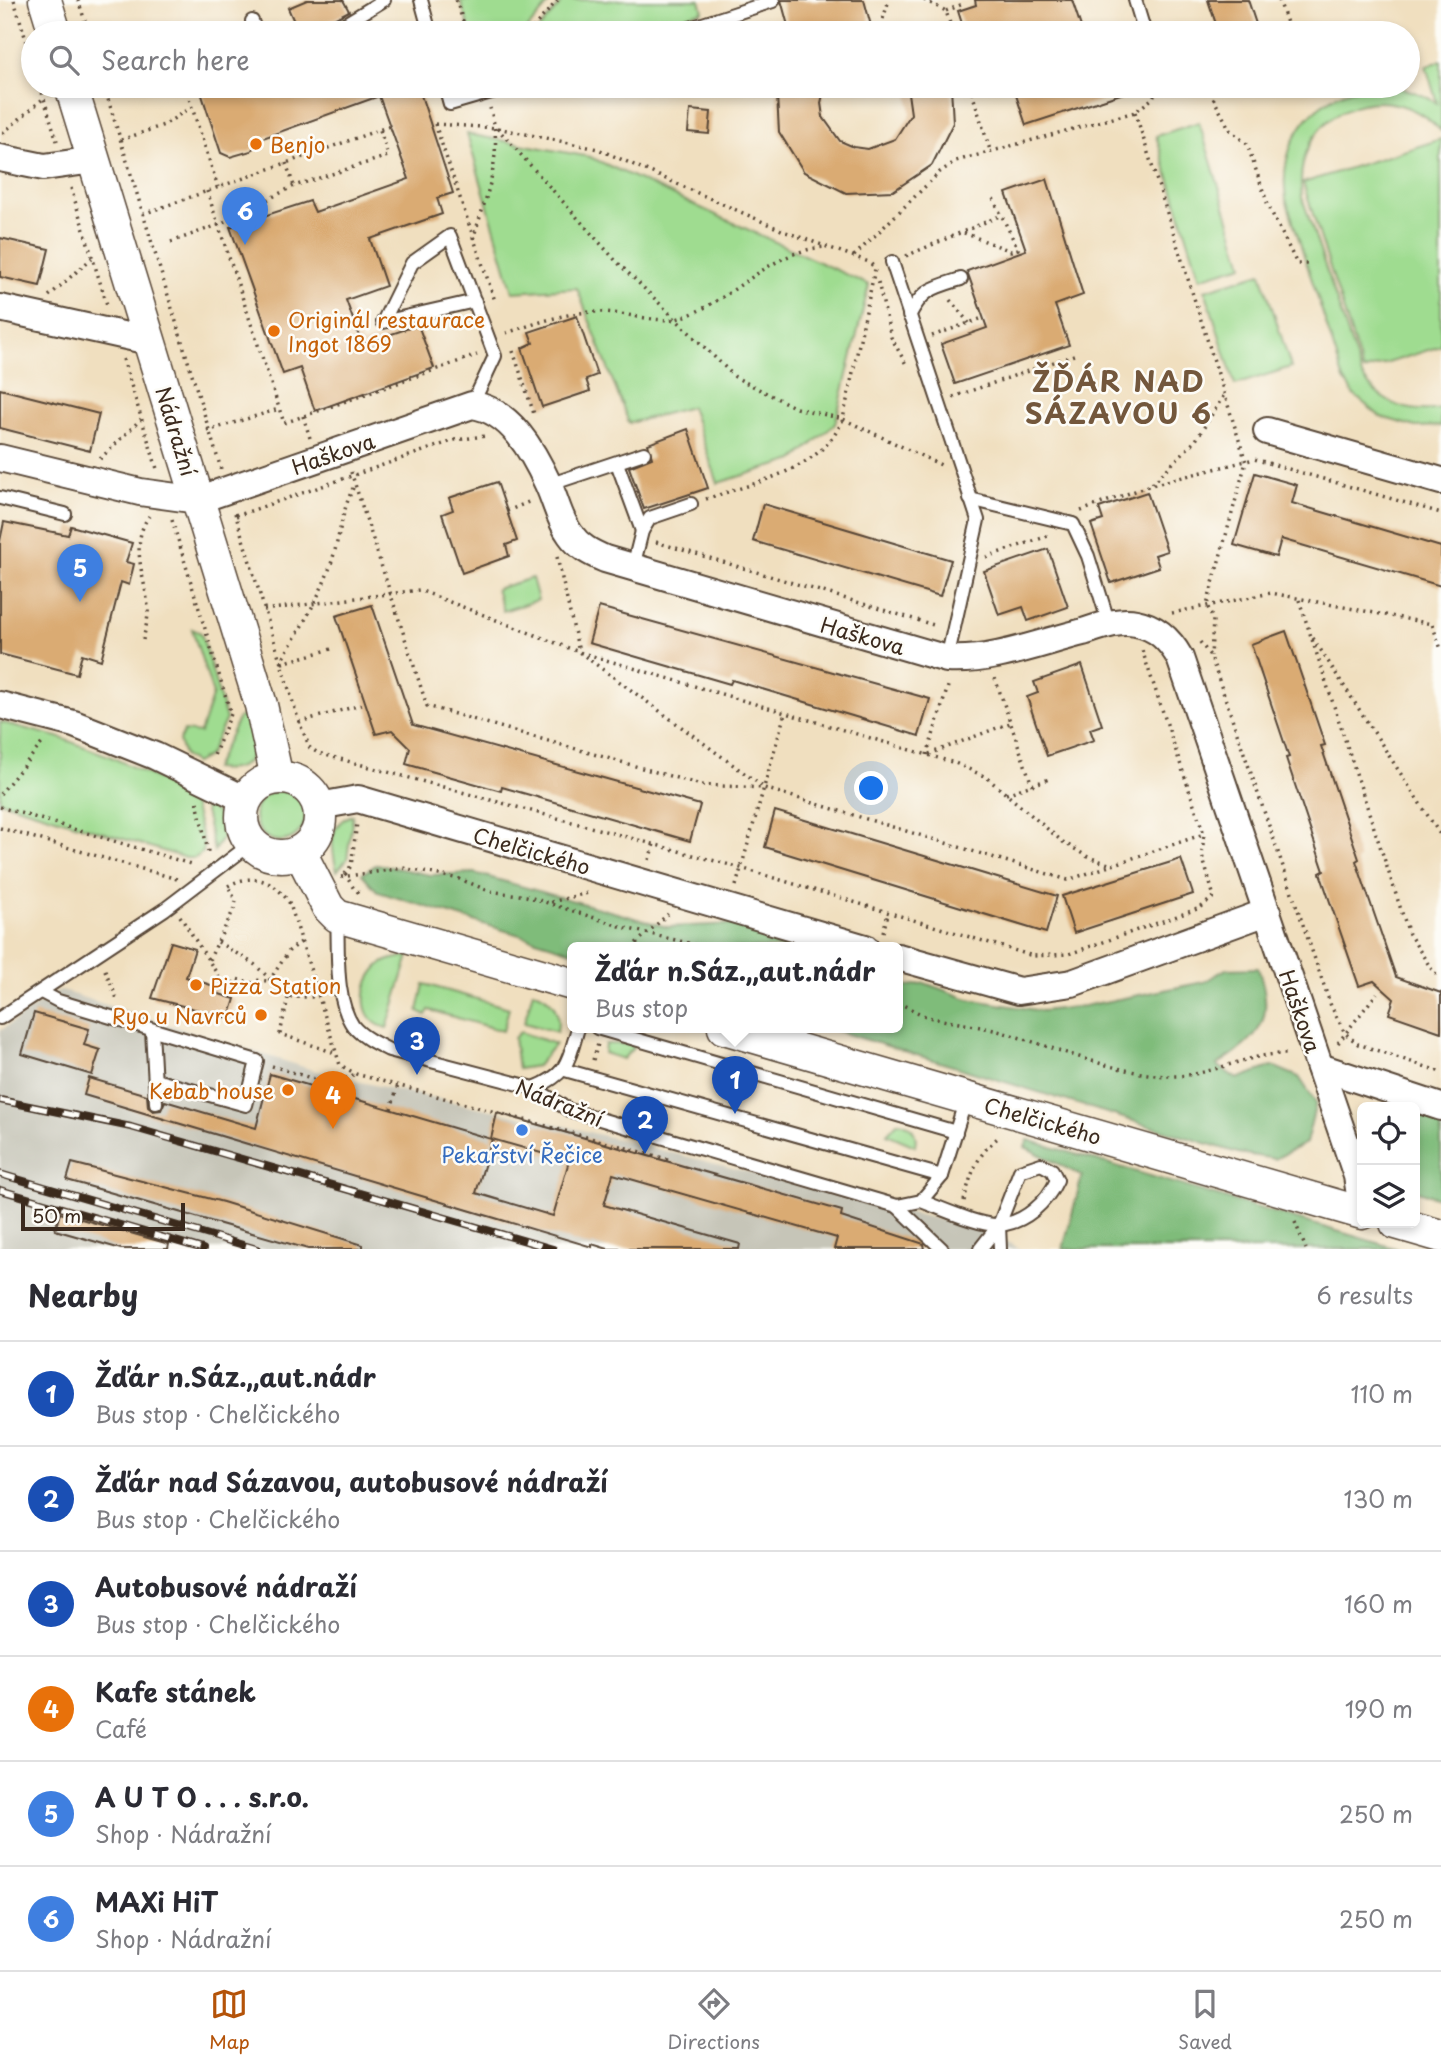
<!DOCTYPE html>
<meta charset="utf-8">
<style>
body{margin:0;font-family:"Playpen Sans",sans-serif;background:#f2f2f3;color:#2b2b33}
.controls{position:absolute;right:21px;bottom:21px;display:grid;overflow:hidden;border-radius:10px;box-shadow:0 4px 10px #0003}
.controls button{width:63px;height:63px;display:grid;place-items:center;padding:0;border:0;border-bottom:2px solid #e1e1e2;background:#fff;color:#2b2b33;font:35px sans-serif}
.scale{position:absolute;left:21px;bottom:18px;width:164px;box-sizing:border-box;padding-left:7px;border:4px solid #3b2a1e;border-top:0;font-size:19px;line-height:24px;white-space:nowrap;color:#3b2a1e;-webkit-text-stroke:5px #fdfcf7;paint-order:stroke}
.you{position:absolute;left:872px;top:789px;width:24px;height:24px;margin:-18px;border:5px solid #fff;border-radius:50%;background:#1a73e8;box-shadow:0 0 0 10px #1a73e833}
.badge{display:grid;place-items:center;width:46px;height:46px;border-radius:50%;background:#b45309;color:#fff;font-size:23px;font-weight:700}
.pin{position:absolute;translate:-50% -58px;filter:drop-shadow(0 2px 4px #0008)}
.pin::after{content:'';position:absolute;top:37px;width:24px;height:21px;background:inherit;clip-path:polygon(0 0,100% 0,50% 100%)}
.popup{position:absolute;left:567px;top:942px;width:336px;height:91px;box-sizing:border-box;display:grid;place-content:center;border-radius:10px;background:#fff;filter:drop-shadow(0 2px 5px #0005);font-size:23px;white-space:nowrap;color:#7c7c81}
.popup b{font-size:26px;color:#2b2b33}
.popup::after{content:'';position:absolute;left:50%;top:100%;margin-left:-14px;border:14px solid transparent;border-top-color:#fff}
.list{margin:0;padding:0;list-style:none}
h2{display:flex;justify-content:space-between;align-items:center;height:91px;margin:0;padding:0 28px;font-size:30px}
h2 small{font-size:23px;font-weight:400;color:#7c7c81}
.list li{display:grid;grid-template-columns:46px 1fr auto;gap:21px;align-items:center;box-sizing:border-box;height:105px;padding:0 28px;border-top:2px solid #e1e1e2}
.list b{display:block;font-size:26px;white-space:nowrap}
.list p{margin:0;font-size:23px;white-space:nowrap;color:#7c7c81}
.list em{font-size:23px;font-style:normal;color:#7c7c81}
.icon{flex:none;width:38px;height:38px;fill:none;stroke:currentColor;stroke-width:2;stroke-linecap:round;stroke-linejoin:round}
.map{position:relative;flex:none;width:1441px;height:1249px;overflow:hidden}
.search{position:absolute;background:#fff;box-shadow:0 4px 10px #0003;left:21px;right:21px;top:21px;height:77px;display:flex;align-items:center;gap:18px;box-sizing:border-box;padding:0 24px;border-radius:38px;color:#7c7c81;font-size:26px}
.sheet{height:721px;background:#fff}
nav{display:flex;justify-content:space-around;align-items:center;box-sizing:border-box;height:98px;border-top:2px solid #e1e1e2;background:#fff;font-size:19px;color:#7c7c81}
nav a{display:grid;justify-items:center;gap:4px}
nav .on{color:#b45309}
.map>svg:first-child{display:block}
.industrial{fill:#c6c5b8}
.green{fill:#9fdc90;stroke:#6d8357;stroke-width:2}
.forest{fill:#7fbc7a;stroke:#5d734c;stroke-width:2}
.building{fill:#daab73;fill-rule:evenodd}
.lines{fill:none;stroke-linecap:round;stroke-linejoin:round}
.service-casing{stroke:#564536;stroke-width:16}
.minor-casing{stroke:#564536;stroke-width:30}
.tertiary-casing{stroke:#564536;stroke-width:35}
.path{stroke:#564536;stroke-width:3.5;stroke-dasharray:2 5;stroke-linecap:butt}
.service{stroke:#fff;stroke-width:12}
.minor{stroke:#fff;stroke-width:26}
.tertiary{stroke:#fff;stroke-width:32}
.rail-casing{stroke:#3b2a1e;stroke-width:8}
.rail{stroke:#fdfcf7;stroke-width:5;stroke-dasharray:16;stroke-linecap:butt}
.food-dot{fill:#e8710a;stroke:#fdfcf7;stroke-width:2.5}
.shop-dot{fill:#3f7fe0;stroke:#fdfcf7;stroke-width:2.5}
.labels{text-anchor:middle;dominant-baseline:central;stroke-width:5;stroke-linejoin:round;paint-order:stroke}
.food-label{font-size:21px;fill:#c56008;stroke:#fdfcf7;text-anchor:start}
.street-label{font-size:21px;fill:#3b2a1e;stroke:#fdfcf7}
.shop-label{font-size:21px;fill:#366cbe;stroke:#fdfcf7}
.district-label{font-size:28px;font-weight:bold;letter-spacing:2px;fill:#73573c;stroke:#fdfcf7}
</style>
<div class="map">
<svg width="1441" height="1249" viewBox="0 0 1441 1249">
<rect width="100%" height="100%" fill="#fdfcf7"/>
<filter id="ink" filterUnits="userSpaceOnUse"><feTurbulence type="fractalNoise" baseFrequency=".0143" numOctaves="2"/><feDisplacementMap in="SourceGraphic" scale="14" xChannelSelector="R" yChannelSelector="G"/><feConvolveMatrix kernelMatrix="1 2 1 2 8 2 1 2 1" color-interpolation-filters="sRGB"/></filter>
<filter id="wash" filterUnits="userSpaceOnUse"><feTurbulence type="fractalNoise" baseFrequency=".00686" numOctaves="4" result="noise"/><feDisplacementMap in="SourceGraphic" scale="28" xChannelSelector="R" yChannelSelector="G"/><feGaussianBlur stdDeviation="1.57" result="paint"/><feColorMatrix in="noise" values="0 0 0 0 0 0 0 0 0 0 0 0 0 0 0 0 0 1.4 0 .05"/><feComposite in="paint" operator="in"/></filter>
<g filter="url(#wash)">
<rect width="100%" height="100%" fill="#f0dfbf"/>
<polygon class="industrial" points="59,990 332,1076 557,1124 988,1232 1020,1249 0,1249 0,1031"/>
<g class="green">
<polygon points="460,0 552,0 524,33 471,33"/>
<polygon points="564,0 700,0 703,11 632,33 535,33"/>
<path d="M1441 61V131C1384 69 1290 114 1302 197L1362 376C1381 404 1408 414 1441 409V426L1416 427 1381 417 1354 395 1344 380 1286 199C1273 110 1362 57 1437 103L1426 66Z"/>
<polygon points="1199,122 1243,265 1200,278 1156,136"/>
<polygon points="467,134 590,157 869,285 835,424 794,460 718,483 691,407 629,423 577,288 513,292"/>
<polygon points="1441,139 1441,346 1363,371 1303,183"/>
<polygon points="1261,273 1291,367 1235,385 1205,290"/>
<polygon points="532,578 538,600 503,611 496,589"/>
<polygon points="192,629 201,633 226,719 209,755 195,763 184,756 179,741 184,731 200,733 213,694"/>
<path d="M250 714C254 745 259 775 214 769L239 717Z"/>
<polygon points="0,722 58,737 109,756 173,786 193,804 204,845 203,852 195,858 186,858 0,801"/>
<circle cx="280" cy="816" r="25"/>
<polygon points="202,798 223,820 222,838 214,851"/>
<path d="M353 815 347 859 337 871C332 851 326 823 353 815Z"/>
<path d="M409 956 387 1028C358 1021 360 987 377 968 385 959 398 958 409 956Z"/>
<polygon points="424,984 509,1008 503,1031 429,1010 426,1015 418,1011"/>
<path d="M533 991C553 998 561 1012 557 1032L524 1023Z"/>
<polygon points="520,1032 555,1044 537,1066 518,1069 514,1038"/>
<polygon points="605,1044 631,1044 633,1048 623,1059 604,1053"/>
<path d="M898 1122C911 1123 918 1133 915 1146L887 1134Z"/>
</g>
<g class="forest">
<polygon points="377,864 430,875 474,873 667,927 736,924 796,948 572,948 572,951 378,892 362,874"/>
<path d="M1258 968C1277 1020 1259 1038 1217 1065L1237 1079 1273 1066 1299 1077 1316 1103 1306 1143 1275 1159 1238 1153 828 1028H898V988L925 983 968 999 1042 1011 1084 1006 1204 982 1226 969Z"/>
<polygon points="1415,1109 1441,1118 1441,1199 1415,1190"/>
<polygon points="1028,1140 1398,1249 1063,1249 1082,1176 1025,1147"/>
</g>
<g id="blocks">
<g class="building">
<polygon points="307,0 343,0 349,11 307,33 299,33 288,8"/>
<polygon points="781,0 864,0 873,33 790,33"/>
<polygon points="975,0 1072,0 1083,33 1016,33 1013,24 984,33 965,33 958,11 976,5"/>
<polygon points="1208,0 1248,0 1259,33 1219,33"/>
<polygon points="199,86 418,86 453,193 437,198 442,214 370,239 386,286 346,300 362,344 418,325 434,368 315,411 300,368 283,374 230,227 310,201 315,212 409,179 379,96 260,139 251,151 230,157 221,153"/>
<polygon points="782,86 825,86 821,103 823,117 840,141 854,147 868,149 895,139 911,114 907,86 951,86 953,123 932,165 893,191 846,193 804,172 779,132 777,95"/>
<polygon points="1013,86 1136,86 1136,89 1026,125"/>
<polygon points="690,110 711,112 709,134 688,132"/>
<polygon points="1047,179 1083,295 1055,305 1069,345 955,384 941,344 987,328 967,271 1026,250 1006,193"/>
<polygon points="0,238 49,249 40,286 0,277"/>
<polygon points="577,316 597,375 586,379 590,391 542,407 522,348 533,343 529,332"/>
<polygon points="0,389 99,414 90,451 0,428"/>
<polygon points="688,429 708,488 644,509 629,467 652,458 648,444"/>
<polygon points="1255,473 1297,485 1292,503 1441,547 1441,586 1281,539 1276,557 1234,545"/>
<polygon points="497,482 517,541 506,545 509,556 462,573 442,514 453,510 449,498"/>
<polygon points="1147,492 1167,551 1155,555 1159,567 1111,583 1091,524 1103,520 1099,508"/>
<polygon points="763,504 951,560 940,596 753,541"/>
<polygon points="4,522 68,535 71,526 132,543 126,562 134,564 129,585 121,582 101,660 82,654 77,674 0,654 0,541"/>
<polygon points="1048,549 1068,607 1028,621 1023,607 999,615 984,571"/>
<polygon points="372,605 413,725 700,805 690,841 502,787 501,791 406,764 410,748 392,730 376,734 336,616"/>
<polygon points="599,607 930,699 919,736 732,680 730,684 589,643"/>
<polygon points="1286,631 1325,745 1321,746 1359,859 1356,861 1396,977 1441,993 1441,1032 1389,1014 1394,999 1374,981 1359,986 1320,873 1324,871 1286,758 1289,757 1251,644"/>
<polygon points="1082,665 1102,725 1090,729 1094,740 1047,756 1027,697 1038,693 1034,682"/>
<polygon points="775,811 1057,896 1046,933 765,847"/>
<polygon points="1181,859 1193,894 1074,933 1062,896"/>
<polygon points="171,942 195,949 186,977 217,987 216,993 235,999 229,1018 152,998"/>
<polygon points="34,1013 89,1029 84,1045 100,1050 92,1075 22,1054"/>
<path d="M270 1074 491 1139 497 1113 842 1211 841 1217 924 1244 925 1249H834L837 1238 613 1174 604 1205 740 1244 739 1249H608L592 1244V1247L84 1095 89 1078 147 1095 148 1107 153 1111 161 1110 165 1101 256 1128ZM492 1139 569 1161 553 1216 476 1193Z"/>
<polygon points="72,1163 223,1202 363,1245 363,1249 308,1249 67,1180"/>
<polygon points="60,1213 169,1244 168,1249 121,1249 55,1230"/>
</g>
</g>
</g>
<g filter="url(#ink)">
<use href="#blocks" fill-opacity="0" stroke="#564536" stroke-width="2"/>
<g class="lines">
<defs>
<g id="service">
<polyline points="421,0 430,33"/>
<polyline points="1135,0 1145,33"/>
<polyline points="252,21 256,33"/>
<polyline points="330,33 384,0"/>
<polyline points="675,33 773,1"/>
<polyline points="445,86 450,104 512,86"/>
<polyline points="892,262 978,520 947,659"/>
<path d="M909 316C923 289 932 288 961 279"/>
<polyline points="472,405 495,356 450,236 412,263 383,322 475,301"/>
<polyline points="617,463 642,531"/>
<polyline points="548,485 644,453"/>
<polyline points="0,498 65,514"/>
<polyline points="970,499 1073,524 1088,556 1109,624"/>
<polyline points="633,567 642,531 650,518 691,504"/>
<path d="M337 918C339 950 334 998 353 1026 362 1037 377 1044 389 1050L534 1088 569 1110 897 1206 921 1201 942 1176 966 1099"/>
<polyline points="41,992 58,1001 257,1061 246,1105 155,1080"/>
<polyline points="0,1018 165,909 252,843"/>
<polyline points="597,1028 956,1132"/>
<polyline points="152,1030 156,1103"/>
<polyline points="565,1070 942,1176"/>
<path d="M534 1088C568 1074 568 1062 578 1028"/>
<path d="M921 1201C941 1208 979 1226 999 1225 1025 1223 1047 1202 1057 1180L1052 1170 1041 1164 1020 1171 999 1225 980 1249"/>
<polyline points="897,1206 942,1249"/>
<polyline points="999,1225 1000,1249"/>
</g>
<g id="minor">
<polyline points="0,158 44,167 94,160"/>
<polyline points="0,308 149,341"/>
<polyline points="1267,431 1441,481"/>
<path d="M0 458 140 492 198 500 472 405C510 410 533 451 548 484 556 501 559 519 570 534 579 547 591 553 605 559L947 659C992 662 1039 643 1083 632 1099 627 1119 619 1136 623 1157 627 1170 640 1180 658L1357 1176 1362 1208"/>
<polyline points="0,705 74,724 155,756 246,800"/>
<polyline points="319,806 358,799 865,948"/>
<polyline points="898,957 1019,991 1072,983 1267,912"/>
<polyline points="1320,1067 1441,1107"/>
</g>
<g id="tertiary">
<polyline points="45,0 55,33"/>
<polyline points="71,86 261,705 277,778"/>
<circle cx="281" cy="817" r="39"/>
<polyline points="300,852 328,907 337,916 572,984"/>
<polyline points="724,1028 1362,1213"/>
<polyline points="1396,1223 1441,1236"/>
</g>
</defs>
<use href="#service" class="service-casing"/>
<use href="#minor" class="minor-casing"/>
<use href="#tertiary" class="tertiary-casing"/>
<g class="path">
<polyline points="14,0 33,63"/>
<polyline points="78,0 89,33"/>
<polyline points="456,0 467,33"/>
<polyline points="924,0 946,11 953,33"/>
<polyline points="1279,0 1287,23 1281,33"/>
<polyline points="946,11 963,4"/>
<polyline points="883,19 889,0"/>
<polyline points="528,33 558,0"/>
<polyline points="1264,33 1282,27"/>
<polyline points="40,86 57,141"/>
<polyline points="104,86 221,469"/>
<polyline points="185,86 218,187"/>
<polyline points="970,86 990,150"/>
<polyline points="1180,86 1210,92 1231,86"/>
<polyline points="1210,92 1230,130 1247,144 1268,205 1297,264 1307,264"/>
<polyline points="1135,112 1246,462 1207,605 1213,620 1211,656"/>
<polyline points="435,124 497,128 598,149 786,232 869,262 875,268"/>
<polyline points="435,124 495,301"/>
<polyline points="497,128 616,261 735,377 796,408 843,419 941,465"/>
<polyline points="3,133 44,98"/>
<polyline points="121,140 164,125 191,107"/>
<polyline points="286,163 294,186"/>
<polyline points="71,188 108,308"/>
<polyline points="207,191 284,423 477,355"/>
<polyline points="143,214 390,126"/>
<polyline points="964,233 1011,251 1018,249 992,196"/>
<path d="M473 239C486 197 505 152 490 108"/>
<polyline points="171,242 218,225 294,186 388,156 380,130"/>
<polyline points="854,256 940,172 956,161 1135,112 1153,98 1158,86"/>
<polyline points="906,256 1002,215"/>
<polyline points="878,282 891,337 907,366"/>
<polyline points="49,296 92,258"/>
<polyline points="950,300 969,323"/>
<path d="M506 333C538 323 568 311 601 312 622 312 657 323 676 319 732 304 766 251 825 247"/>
<polyline points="932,336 980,319"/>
<polyline points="513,351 534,414"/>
<polyline points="123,359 158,472"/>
<polyline points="953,397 1074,355"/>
<polyline points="303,416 310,438"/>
<polyline points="207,431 279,409"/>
<polyline points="100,459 141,419"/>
<polyline points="351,472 427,706 701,785 764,788 1068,880 1204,834"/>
<polyline points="1152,484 1196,440 1224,395"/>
<path d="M706 499C755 482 822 471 843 419L875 269"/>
<polyline points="507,511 531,501"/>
<polyline points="1081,511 1151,485 1254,459 1441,513"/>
<polyline points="235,513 299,722 310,748 318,753 741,868 1033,956 1069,954 1200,908 1214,897 1202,855 1204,834 1142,650"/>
<polyline points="236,516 455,440 485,436"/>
<polyline points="172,520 231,714 213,758"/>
<polyline points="656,542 937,626"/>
<polyline points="557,557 579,652 762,786"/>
<polyline points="986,557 1048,536"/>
<polyline points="1299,600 1409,934 1434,973 1441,975"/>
<polyline points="264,610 419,590 579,652 955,763 986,777 1063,842 1088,857 1112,865"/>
<polyline points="1172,613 1271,593 1432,624 1441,649"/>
<polyline points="1313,638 1441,836"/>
<path d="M143 640C145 630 149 617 148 607 145 576 129 545 149 516"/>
<polyline points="1200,642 1211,657 1331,1006 1345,1033 1358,1044 1441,1072"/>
<path d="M280 663C298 632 318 601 330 567 340 538 341 511 355 484"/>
<polyline points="282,663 335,648"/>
<polyline points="995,678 1032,785"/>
<polyline points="299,722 361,705"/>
<polyline points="929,754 1010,723"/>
<polyline points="927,755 949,683"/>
<polyline points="0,794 44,741"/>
<polyline points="1006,794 1052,778"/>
<polyline points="197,802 209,856"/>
<polyline points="0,807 194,865"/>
<polyline points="0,828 177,879"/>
<polyline points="649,860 654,844"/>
<polyline points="345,874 354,889 361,894"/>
<polyline points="345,874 351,866 357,823"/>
<polyline points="341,877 403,868 460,879 489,891 526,896 629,929 709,948"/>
<path d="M228 886C252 872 275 880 290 904L340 1065 356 1074 671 1160"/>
<polyline points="736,886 785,713"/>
<polyline points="551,902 588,893"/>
<polyline points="180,916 223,983 232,985 236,979 252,983 255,980 269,981"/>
<polyline points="883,932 888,914"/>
<polyline points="218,942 254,964 289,997 318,997"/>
<polyline points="631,948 668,914"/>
<polyline points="209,960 234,909 236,901 228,886"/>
<polyline points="105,970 118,1001"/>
<polyline points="269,981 289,951 301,942"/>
<polyline points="288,998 280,1034 335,1053"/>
<path d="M898 1003C909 1007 920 1015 932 1018 956 1023 981 1026 1005 1033 1053 1047 1120 1075 1170 1076 1212 1077 1247 1052 1289 1054"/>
<polyline points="1338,1043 1377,993"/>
<polyline points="593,1060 598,1044"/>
<polyline points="272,1066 331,1084 356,1074"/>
<polyline points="391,1109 398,1085"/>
<path d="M964 1201C971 1173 977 1154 1000 1136"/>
<polyline points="1295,1222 1306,1249"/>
</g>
<use href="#service" class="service"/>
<use href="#minor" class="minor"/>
<use href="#tertiary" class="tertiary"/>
<defs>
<g id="rail">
<polyline points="0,1100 131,1127 553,1249"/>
<polyline points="0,1174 257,1249"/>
<polyline points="0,1190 203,1249"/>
</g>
</defs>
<use href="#rail" class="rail-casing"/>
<use href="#rail" class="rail"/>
</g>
</g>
<g class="food-dot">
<circle cx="256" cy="144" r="7"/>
<circle cx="274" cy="331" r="7"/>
<circle cx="196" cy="985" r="7"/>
<circle cx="261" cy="1015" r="7"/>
<circle cx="288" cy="1090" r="7"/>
</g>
<circle class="shop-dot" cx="522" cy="1130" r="7"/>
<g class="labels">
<g class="food-label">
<text x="270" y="144">Benjo</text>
<text x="288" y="319">Originál restaurace<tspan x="288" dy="24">Ingot 1869</tspan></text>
<text x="210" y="985">Pizza Station</text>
<text x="247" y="1015" text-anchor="end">Ryo u Navrců</text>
<text x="274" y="1090" text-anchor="end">Kebab house</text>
</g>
<g class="street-label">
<text transform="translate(177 431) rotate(73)">Nádražní</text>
<text transform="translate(333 453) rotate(-19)">Haškova</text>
<text transform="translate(863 635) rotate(16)">Haškova</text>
<text transform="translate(532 850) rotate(16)">Chelčického</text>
<text transform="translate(1301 1011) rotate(71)">Haškova</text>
<text transform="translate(560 1102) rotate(22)">Nádražní</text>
<text transform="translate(1043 1120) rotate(16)">Chelčického</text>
</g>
<g class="shop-label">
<text x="522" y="1154">Pekařství Řečice</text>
</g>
<g class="district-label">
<text x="1119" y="380">ŽĎÁR NAD<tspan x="1119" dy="32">SÁZAVOU 6</tspan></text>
</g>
</g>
</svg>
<div class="controls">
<button><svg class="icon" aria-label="locate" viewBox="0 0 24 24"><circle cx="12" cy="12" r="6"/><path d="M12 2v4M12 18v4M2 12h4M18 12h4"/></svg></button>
<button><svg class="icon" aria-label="layers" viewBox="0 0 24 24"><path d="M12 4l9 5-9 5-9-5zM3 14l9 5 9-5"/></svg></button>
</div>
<div class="scale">50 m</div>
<div class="you"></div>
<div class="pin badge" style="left:735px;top:1114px;background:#1a4fb4">1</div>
<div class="popup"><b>Žďár n.Sáz.,,aut.nádr</b>Bus stop</div>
<div class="pin badge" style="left:645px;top:1154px;background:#1a4fb4">2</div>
<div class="pin badge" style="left:417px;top:1075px;background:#1a4fb4">3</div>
<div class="pin badge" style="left:333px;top:1129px;background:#e8710a">4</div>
<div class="pin badge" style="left:80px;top:602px;background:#3f7fe0">5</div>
<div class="pin badge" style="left:245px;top:245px;background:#3f7fe0">6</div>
<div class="search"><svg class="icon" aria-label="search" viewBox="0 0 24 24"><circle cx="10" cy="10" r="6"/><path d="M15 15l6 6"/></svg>Search here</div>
</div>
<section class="sheet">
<h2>Nearby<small>6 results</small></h2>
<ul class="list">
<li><span class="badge" style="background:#1a4fb4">1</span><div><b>Žďár n.Sáz.,,aut.nádr</b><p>Bus stop · Chelčického</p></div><em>110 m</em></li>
<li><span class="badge" style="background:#1a4fb4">2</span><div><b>Žďár nad Sázavou, autobusové nádraží</b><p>Bus stop · Chelčického</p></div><em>130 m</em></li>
<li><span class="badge" style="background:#1a4fb4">3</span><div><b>Autobusové nádraží</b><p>Bus stop · Chelčického</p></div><em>160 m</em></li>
<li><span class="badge" style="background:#e8710a">4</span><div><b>Kafe stánek</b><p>Café</p></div><em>190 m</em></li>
<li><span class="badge" style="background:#3f7fe0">5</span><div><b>A U T O . . . s.r.o.</b><p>Shop · Nádražní</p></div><em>250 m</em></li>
<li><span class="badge" style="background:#3f7fe0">6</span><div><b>MAXi HiT</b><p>Shop · Nádražní</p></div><em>250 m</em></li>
</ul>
</section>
<nav>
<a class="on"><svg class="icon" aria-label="map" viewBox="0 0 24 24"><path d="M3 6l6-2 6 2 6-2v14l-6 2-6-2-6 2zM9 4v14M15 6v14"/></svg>Map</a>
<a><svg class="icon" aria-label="directions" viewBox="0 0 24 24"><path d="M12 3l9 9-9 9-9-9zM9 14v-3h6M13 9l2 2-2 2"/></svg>Directions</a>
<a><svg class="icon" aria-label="saved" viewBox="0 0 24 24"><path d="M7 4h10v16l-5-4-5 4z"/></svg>Saved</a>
</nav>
